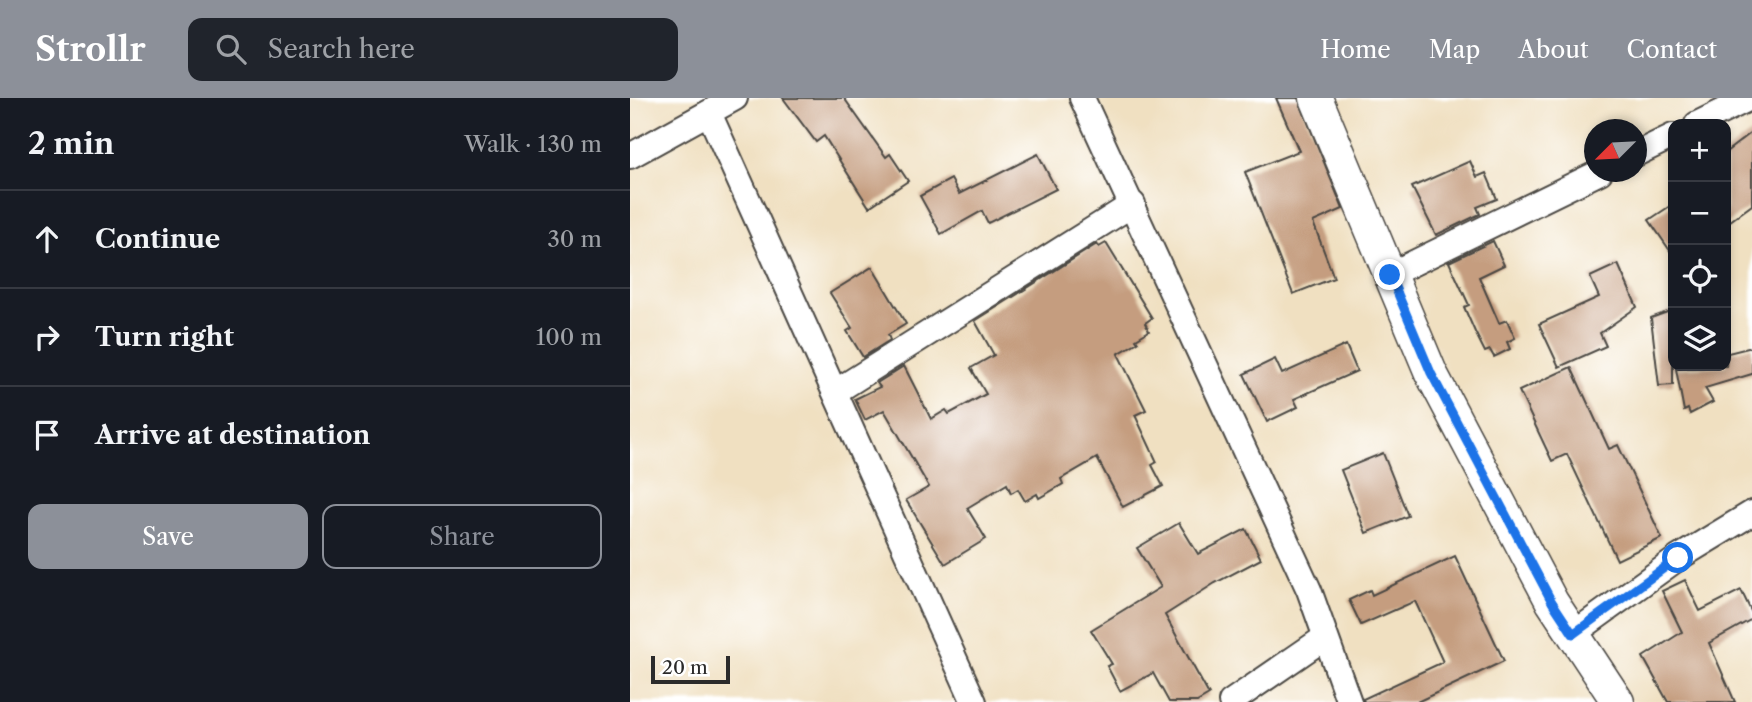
<!DOCTYPE html>
<meta charset="utf-8">
<style>
body{margin:0;font-family:"Libre Caslon Text",serif;background:#20242c;color:#f1f3f6}
.controls{position:absolute;right:21px;top:21px;display:grid;overflow:hidden;border-radius:14px;box-shadow:0 4px 10px #0003}
.controls button{width:63px;height:63px;display:grid;place-items:center;padding:0;border:0;border-bottom:2px solid #363941;background:#171b24;color:#f1f3f6;font:35px sans-serif}
.compass{position:absolute;left:954px;top:21px;width:63px;height:63px;border-radius:50%;background:#171b24;box-shadow:0 4px 10px #0003;rotate:246deg}
.scale{position:absolute;left:21px;bottom:18px;width:79px;box-sizing:border-box;padding-left:7px;border:4px solid #2b2b2b;border-top:0;font-size:19px;line-height:24px;white-space:nowrap;color:#2b2b2b;-webkit-text-stroke:5px #fff;paint-order:stroke}
.stop{position:absolute;width:21px;height:21px;margin:-16px;border:5px solid #1a73e8;border-radius:50%;background:#fff}
.stop.end{background:#1a73e8;border-color:#fff;box-shadow:0 2px 7px #0008}
.list{margin:0;padding:0;list-style:none}
h2{display:flex;justify-content:space-between;align-items:center;height:91px;margin:0;padding:0 28px;font-size:30px}
h2 small{font-size:23px;font-weight:400;color:#9ea1a6}
.list li{display:grid;grid-template-columns:46px 1fr auto;gap:21px;align-items:center;box-sizing:border-box;height:98px;padding:0 28px;border-top:2px solid #363941}
.list b{display:block;font-size:26px;white-space:nowrap}
.list em{font-size:23px;font-style:normal;color:#9ea1a6}
.actions{display:flex;gap:14px;padding:21px 28px}
.actions a{flex:1;padding:16px 0;border:2px solid #8c9099;border-radius:14px;text-align:center;font-size:24px;color:#8c9099}
.actions .main{background:#8c9099;color:#fff}
.icon{flex:none;width:38px;height:38px;fill:none;stroke:currentColor;stroke-width:2;stroke-linecap:round;stroke-linejoin:round}
.map{position:relative;flex:none;width:1122px;height:604px;overflow:hidden}
header{display:flex;align-items:center;gap:42px;box-sizing:border-box;height:98px;padding:0 35px;background:#8c9099;color:#fff}
header strong{font-size:33px}
nav{display:flex;gap:38px;margin-inline-start:auto;font-size:24px}
.search{width:490px;height:63px;background:#20242c;display:flex;align-items:center;gap:18px;box-sizing:border-box;padding:0 24px;border-radius:14px;color:#9ea1a6;font-size:26px}
main{display:flex}
aside{flex:1;background:#171b24}
.map>svg:first-child{display:block}
.building{fill:#c59d7f}
.lines{fill:none;stroke-linecap:round;stroke-linejoin:round}
.minor-casing{stroke:#494642;stroke-width:28}
.tertiary-casing{stroke:#494642;stroke-width:35}
.minor{stroke:#fff;stroke-width:24}
.tertiary{stroke:#fff;stroke-width:32}
.route{stroke:#1a73e8;stroke-width:9}
</style>
<header>
<strong>Strollr</strong>
<div class="search"><svg class="icon" aria-label="search" viewBox="0 0 24 24"><circle cx="10" cy="10" r="6"/><path d="M15 15l6 6"/></svg>Search here</div>
<nav><a>Home</a><a>Map</a><a>About</a><a>Contact</a></nav>
</header>
<main>
<aside>
<h2>2 min<small>Walk · 130 m</small></h2>
<ul class="list">
<li><svg class="icon" aria-label="ahead" viewBox="0 0 24 24"><path d="M12 20V5M6 11l6-6 6 6"/></svg><div><b>Continue</b></div><em>30 m</em></li>
<li><svg class="icon" aria-label="right" viewBox="0 0 24 24"><path d="M7 20v-9h11M14 6l5 5-5 5"/></svg><div><b>Turn right</b></div><em>100 m</em></li>
<li><svg class="icon" aria-label="arrive" viewBox="0 0 24 24"><path d="M6 21V4h12l-3 4 3 4H6"/></svg><div><b>Arrive at destination</b></div></li>
</ul>
<div class="actions"><a class="main">Save</a><a>Share</a></div>
</aside>
<div class="map">
<svg width="1122" height="604" viewBox="0 0 1122 604">
<rect width="100%" height="100%" fill="#fff"/>
<filter id="ink" filterUnits="userSpaceOnUse"><feTurbulence type="fractalNoise" baseFrequency=".0143" numOctaves="2"/><feDisplacementMap in="SourceGraphic" scale="14" xChannelSelector="R" yChannelSelector="G"/><feConvolveMatrix kernelMatrix="1 2 1 2 8 2 1 2 1" color-interpolation-filters="sRGB"/></filter>
<filter id="wash" filterUnits="userSpaceOnUse"><feTurbulence type="fractalNoise" baseFrequency=".00686" numOctaves="4" result="noise"/><feDisplacementMap in="SourceGraphic" scale="28" xChannelSelector="R" yChannelSelector="G"/><feGaussianBlur stdDeviation="1.57" result="paint"/><feColorMatrix in="noise" values="0 0 0 0 0 0 0 0 0 0 0 0 0 0 0 0 0 1.4 0 .05"/><feComposite in="paint" operator="in"/></filter>
<g filter="url(#wash)">
<rect width="100%" height="100%" fill="#f0e0c1"/>
<g id="blocks">
<g class="building">
<polygon points="153,0 214,0 256,59 260,56 278,83 239,109 194,38 186,44"/>
<polygon points="646,0 668,0 713,111 683,124 704,180 663,196 615,74 669,53"/>
<polygon points="1122,34 1122,107 1096,126 1096,54"/>
<polygon points="408,56 426,91 358,125 352,113 311,136 290,98 321,81 329,96"/>
<polygon points="840,63 847,79 856,75 867,101 847,109 850,116 806,137 782,89"/>
<polygon points="1043,106 1043,157 1019,122"/>
<polygon points="863,143 874,167 849,179 869,225 877,222 885,240 877,244 880,251 864,259 860,252 855,254 845,234 834,209 839,207 819,164"/>
<polygon points="476,145 522,220 515,225 519,233 506,241 508,244 488,256 516,312 505,317 527,364 522,367 533,388 493,409 467,360 431,381 433,386 409,400 407,396 395,403 388,391 381,395 377,386 337,410 356,441 315,466 276,402 299,389 254,312 235,322 225,301 250,289 247,285 274,268 301,321 316,312 319,316 356,296 341,270 364,257 345,223 467,146 469,149"/>
<polygon points="988,166 1007,209 970,235 976,248 929,269 909,226 969,199 960,179"/>
<polygon points="242,169 276,226 258,237 260,242 233,259 217,233 222,230 200,195"/>
<polygon points="1043,212 1043,287 1029,288 1021,220"/>
<polygon points="716,247 727,273 664,301 668,309 637,324 614,276 645,261 652,276"/>
<polygon points="1122,249 1122,276 1075,290 1083,304 1060,316 1058,311 1054,313 1046,271 1096,268 1098,255"/>
<polygon points="941,269 979,351 988,347 1032,440 987,462 937,356 922,363 889,293"/>
<polygon points="753,355 778,418 736,435 711,372"/>
<polygon points="549,425 568,456 616,431 631,461 585,485 535,517 579,597 567,604 539,604 523,575 490,593 477,568 482,566 461,532 531,489 507,450"/>
<polygon points="825,458 874,563 787,604 734,604 733,601 813,564 785,503 731,527 719,502 740,492 742,497"/>
<polygon points="1055,482 1070,513 1111,492 1122,515 1122,521 1079,545 1105,604 1038,604 1013,559 1052,534 1032,493"/>
</g>
</g>
</g>
<g filter="url(#ink)">
<use href="#blocks" fill-opacity="0" stroke="#494642" stroke-width="2"/>
<g class="lines">
<defs>
<g id="minor">
<polyline points="452,0 679,492 719,604"/>
<polyline points="79,15 344,604"/>
<polyline points="1067,26 1120,0"/>
<polyline points="1006,56 1043,38"/>
<polyline points="0,58 105,0"/>
<polyline points="759,177 970,74"/>
<polyline points="205,294 503,106"/>
<polyline points="943,536 1048,460 1122,415"/>
<polyline points="601,604 694,540"/>
</g>
<polyline id="tertiary" points="686,0 801,275 922,504 988,604"/>
</defs>
<use href="#minor" class="minor-casing"/>
<use href="#tertiary" class="tertiary-casing"/>
<use href="#minor" class="minor"/>
<use href="#tertiary" class="tertiary"/>
</g>
</g>
<g class="lines" filter="url(#ink)">
<polyline class="route" points="760,177 801,275 922,504 943,536 1048,460"/>
</g>
</svg>
<div class="controls">
<button>+</button>
<button>−</button>
<button><svg class="icon" aria-label="locate" viewBox="0 0 24 24"><circle cx="12" cy="12" r="6"/><path d="M12 2v4M12 18v4M2 12h4M18 12h4"/></svg></button>
<button><svg class="icon" aria-label="layers" viewBox="0 0 24 24"><path d="M12 4l9 5-9 5-9-5zM3 14l9 5 9-5"/></svg></button>
</div>
<svg class="compass" viewBox="-18 -18 36 36"><path d="M0-13l5 13h-10z" fill="#e53935"/><path d="M0 13l5-13h-10z" fill="#9ea1a6"/></svg>
<div class="scale">20 m</div>
<div class="stop" style="left:1048px;top:460px"></div>
<div class="stop end" style="left:760px;top:177px"></div>
</div>
</main>
